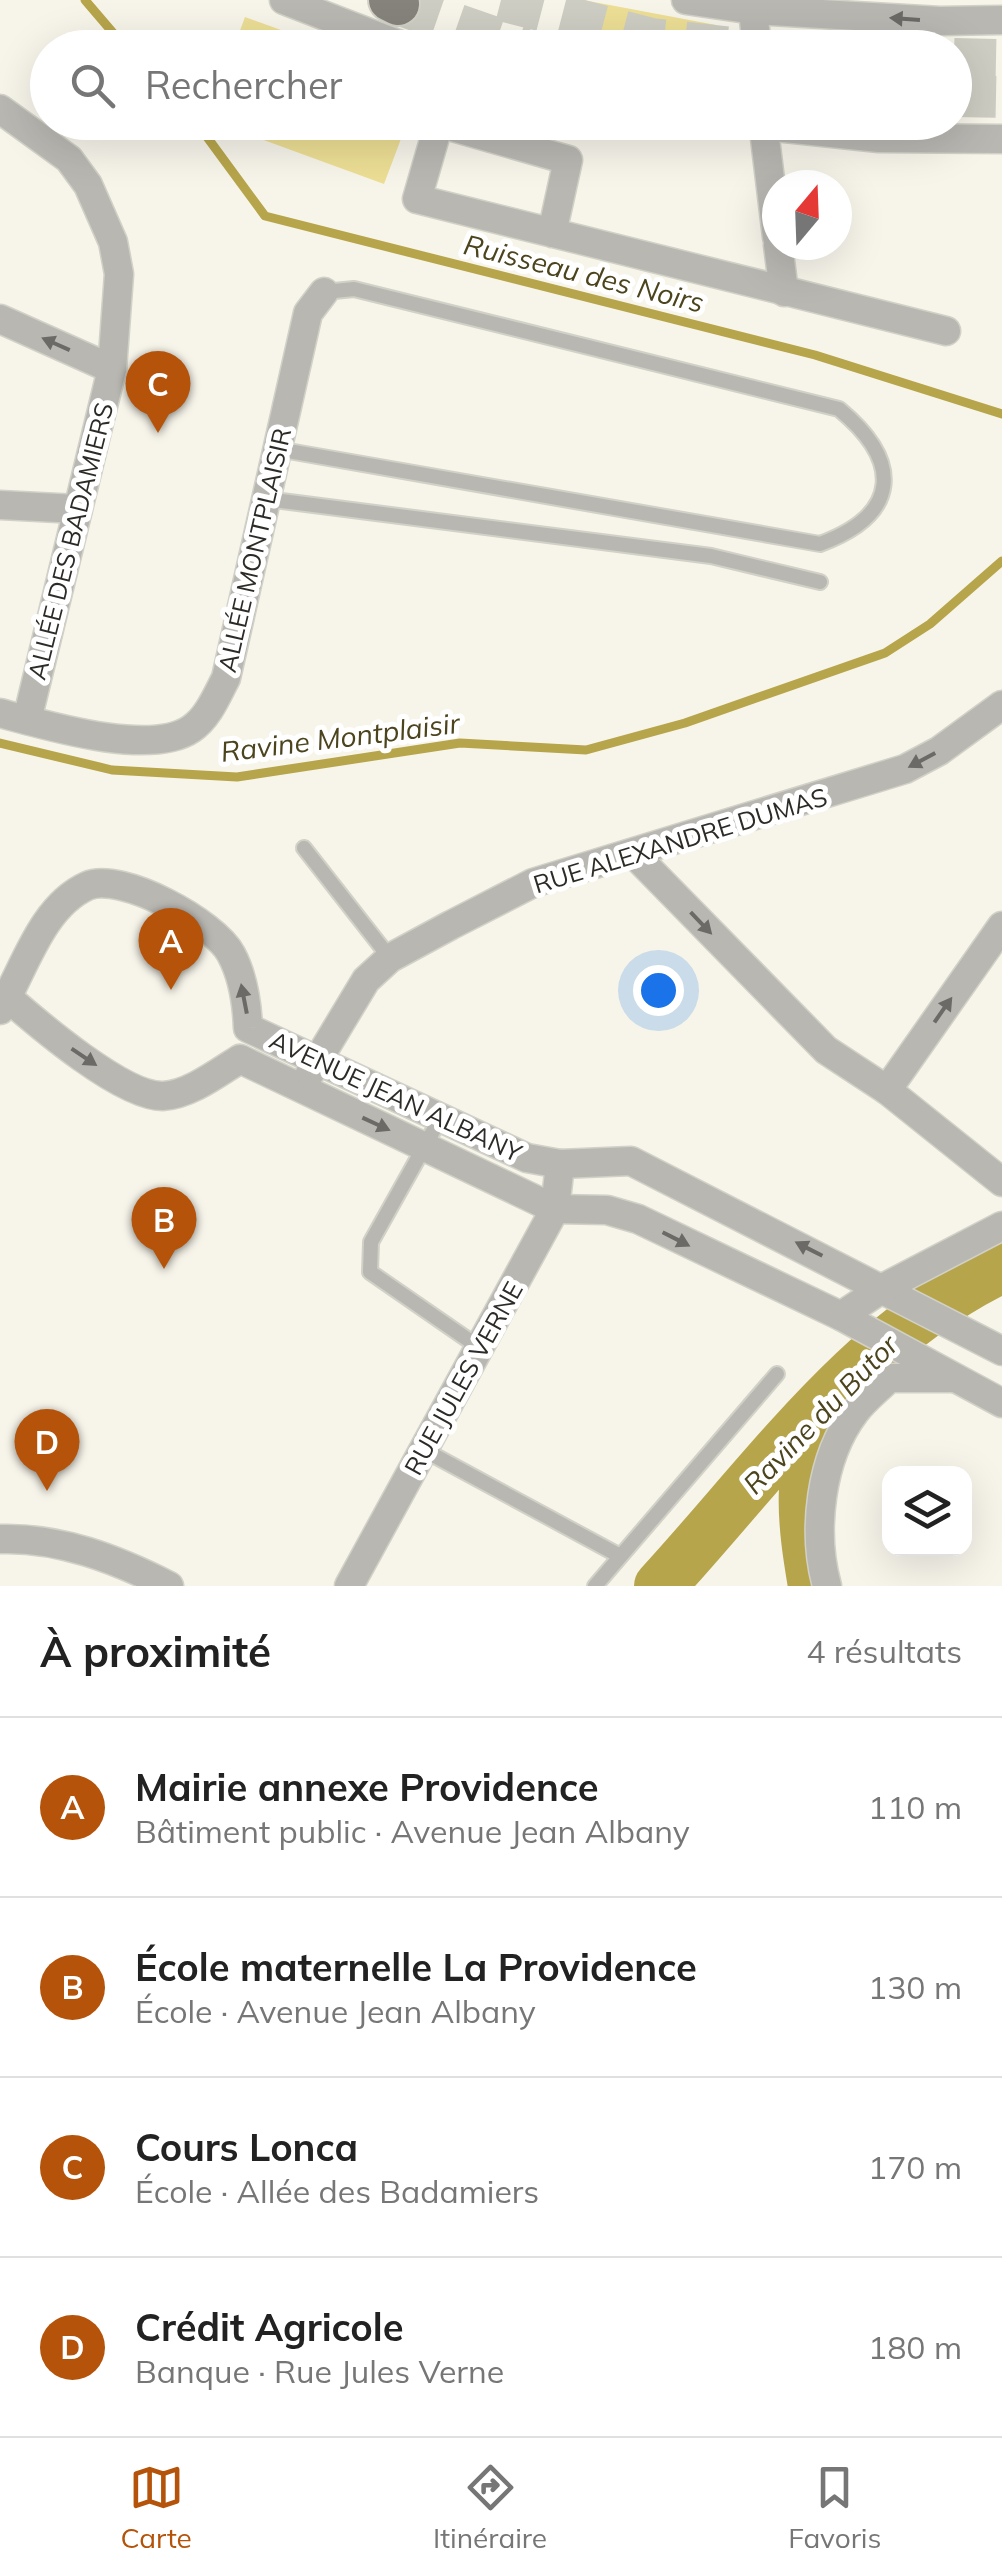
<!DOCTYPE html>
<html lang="fr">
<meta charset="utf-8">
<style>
body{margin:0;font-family:Mulish,sans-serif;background:#f6f6f6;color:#222}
.controls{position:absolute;right:30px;bottom:30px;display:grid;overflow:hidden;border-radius:20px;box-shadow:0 10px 40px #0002}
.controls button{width:90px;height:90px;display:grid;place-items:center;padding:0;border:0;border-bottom:2px solid #e0e0e0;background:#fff;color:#222;font:50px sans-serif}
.compass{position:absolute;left:762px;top:170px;width:90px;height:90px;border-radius:50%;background:#fff;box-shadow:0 10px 40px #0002;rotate:19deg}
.you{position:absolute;left:658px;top:990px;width:35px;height:35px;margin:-25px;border:8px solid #fff;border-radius:50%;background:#1a73e8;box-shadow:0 0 0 15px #1a73e833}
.badge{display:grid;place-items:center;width:65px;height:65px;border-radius:50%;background:#b45309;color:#fff;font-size:32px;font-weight:700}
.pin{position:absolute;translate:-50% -82px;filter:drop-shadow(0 2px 5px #0008)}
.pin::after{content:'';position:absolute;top:52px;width:35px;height:30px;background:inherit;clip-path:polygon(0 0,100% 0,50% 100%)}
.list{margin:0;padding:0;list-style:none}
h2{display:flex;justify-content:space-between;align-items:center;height:130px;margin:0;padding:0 40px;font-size:42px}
h2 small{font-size:32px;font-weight:400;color:#767676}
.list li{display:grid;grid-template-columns:65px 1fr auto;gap:30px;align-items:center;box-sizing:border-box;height:180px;padding:0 40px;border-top:2px solid #e0e0e0}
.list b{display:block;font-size:38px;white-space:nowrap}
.list p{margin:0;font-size:32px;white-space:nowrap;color:#767676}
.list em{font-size:32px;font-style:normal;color:#767676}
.icon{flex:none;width:55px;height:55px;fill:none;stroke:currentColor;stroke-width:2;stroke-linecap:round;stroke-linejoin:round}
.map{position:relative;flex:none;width:1002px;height:1586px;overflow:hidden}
.search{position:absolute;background:#fff;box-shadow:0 10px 40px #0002;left:30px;right:30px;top:30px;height:110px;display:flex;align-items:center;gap:25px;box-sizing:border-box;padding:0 35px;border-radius:55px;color:#767676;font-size:38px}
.sheet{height:850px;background:#fff}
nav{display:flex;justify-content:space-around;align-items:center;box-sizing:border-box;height:140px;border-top:2px solid #e0e0e0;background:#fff;font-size:28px;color:#767676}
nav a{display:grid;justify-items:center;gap:5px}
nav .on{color:#b45309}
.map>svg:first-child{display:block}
.green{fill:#ecde94}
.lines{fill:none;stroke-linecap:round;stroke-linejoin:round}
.stream{stroke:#b7a54b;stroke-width:9}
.river{stroke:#b7a54b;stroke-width:52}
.primary-tunnel{stroke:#cecdc3;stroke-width:42;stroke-dasharray:42 21;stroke-linecap:butt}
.service-casing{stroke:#d2d1c7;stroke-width:18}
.minor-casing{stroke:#d2d1c7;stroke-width:31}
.primary-casing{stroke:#d2d1c7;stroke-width:46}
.service{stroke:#b8b7b2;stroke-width:14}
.minor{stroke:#b8b7b2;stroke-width:28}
.primary{stroke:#85837b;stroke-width:42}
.oneway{fill:#6b6a66}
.labels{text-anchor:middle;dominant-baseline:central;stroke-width:10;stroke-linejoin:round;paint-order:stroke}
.street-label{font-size:25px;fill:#2c2b27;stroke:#fff}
.water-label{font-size:28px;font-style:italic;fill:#4b441d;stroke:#fff}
</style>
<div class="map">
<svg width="1002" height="1586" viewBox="0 0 1002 1586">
<rect width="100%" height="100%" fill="#f7f5ea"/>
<g class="green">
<polygon points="583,0 716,25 711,47 574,47"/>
<polygon points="245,17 328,47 234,47"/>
<polygon points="217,123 407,122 407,123 384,184"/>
</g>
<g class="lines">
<g class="stream">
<polyline points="85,0 126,48"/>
<polyline points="196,122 265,216 815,355 1002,414"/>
<polyline points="0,743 112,770 237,777 460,743 586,750 685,723 885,653 930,624 1002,561"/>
</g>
<g class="river">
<path d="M660 1586C765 1472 859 1335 1002 1267"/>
<path d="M814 1586C804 1527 794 1461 830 1410"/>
</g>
<g class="primary-tunnel">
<polyline points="501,0 652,39 733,48"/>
<polyline points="398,4 524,48"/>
<polyline points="954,59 1002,60"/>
<polyline points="954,96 1002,97"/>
</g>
<defs>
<g id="service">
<path d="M277 449 820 544C901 514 902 461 839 409L354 289 324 292"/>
<polyline points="266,499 711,556 820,582"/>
<polyline points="304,848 390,958"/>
<polyline points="441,1117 371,1242 370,1272 480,1348"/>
<polyline points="424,1450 620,1556"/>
<polyline points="595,1586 777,1374"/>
</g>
<g id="minor">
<polyline points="284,0 408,48"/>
<polyline points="686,0 754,10 940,21 1002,20"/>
<polyline points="752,0 757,48"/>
<polyline points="0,109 69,159 88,185 113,242 119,274 112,369 27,720"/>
<polyline points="728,122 879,138 1002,139"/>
<polyline points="763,122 777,237"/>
<polyline points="552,233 568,160 439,123 417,199 946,331"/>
<polyline points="778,245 784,292"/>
<polyline points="0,319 112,369"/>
<polyline points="0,505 77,509"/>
<path d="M0 713C45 725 150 757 191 729 208 718 217 695 226 678L308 313 324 292"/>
<polyline points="633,853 826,1050 887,1090 1002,1182"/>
<path d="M7 997C38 1024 123 1097 163 1096 189 1095 219 1072 240 1059L555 1209 607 1210 638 1219 841 1316 1002 1403"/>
<path d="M0 1010C24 970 41 907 87 886 121 871 215 923 231 954 243 976 247 1003 248 1028L527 1158 560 1164 631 1161 1002 1351"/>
<polyline points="310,1073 366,980 390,958 451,925 533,883 905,769 939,751 1002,705"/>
<polyline points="887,1090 1002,926"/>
<polyline points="841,1316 883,1288 1002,1226"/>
<path d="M0 1539C59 1537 116 1559 169 1586"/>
<polyline points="349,1586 555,1209 560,1164"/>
<path d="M827 1586C812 1532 820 1458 855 1412 864 1400 878 1389 889 1378H952"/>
</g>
<polyline id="primary" points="390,0 398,4"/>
</defs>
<use href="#service" class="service-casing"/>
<use href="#minor" class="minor-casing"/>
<use href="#primary" class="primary-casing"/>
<use href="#service" class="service"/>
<use href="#minor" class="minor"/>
<use href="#primary" class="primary"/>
</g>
<defs><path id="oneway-solid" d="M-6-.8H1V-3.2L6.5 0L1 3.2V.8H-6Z" transform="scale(2.5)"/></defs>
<g class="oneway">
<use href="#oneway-solid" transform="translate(905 19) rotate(-176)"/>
<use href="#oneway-solid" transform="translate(56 344) rotate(-156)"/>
<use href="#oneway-solid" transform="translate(922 760) rotate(152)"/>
<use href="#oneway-solid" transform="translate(701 923) rotate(46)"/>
<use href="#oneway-solid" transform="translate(244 999) rotate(-101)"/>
<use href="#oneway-solid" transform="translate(943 1010) rotate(-55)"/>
<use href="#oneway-solid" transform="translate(84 1057) rotate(34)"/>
<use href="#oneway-solid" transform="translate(376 1124) rotate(25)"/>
<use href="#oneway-solid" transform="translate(676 1239) rotate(27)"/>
<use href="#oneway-solid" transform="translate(809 1249) rotate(-153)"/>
</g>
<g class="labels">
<g class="street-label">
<text transform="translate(70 541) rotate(-76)">ALLÉE DES BADAMIERS</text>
<text transform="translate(254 550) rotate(-77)">ALLÉE MONTPLAISIR</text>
<text transform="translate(680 840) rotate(-17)">RUE ALEXANDRE DUMAS</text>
<text transform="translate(396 1096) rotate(25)">AVENUE JEAN ALBANY</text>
<text transform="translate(463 1378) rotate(-61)">RUE JULES VERNE</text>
</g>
<g class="water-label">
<text transform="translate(584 273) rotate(14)">Ruisseau des Noirs</text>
<text transform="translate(340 737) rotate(-7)">Ravine Montplaisir</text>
<text transform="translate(820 1414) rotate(-46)">Ravine du Butor</text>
</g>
</g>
</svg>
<div class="controls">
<button><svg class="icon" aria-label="layers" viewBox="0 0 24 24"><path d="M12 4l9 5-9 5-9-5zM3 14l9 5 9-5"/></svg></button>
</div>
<svg class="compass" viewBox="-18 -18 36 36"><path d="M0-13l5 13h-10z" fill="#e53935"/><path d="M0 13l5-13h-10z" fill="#767676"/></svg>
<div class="you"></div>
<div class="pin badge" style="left:171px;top:990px">A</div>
<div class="pin badge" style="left:164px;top:1269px">B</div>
<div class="pin badge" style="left:158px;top:433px">C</div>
<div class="pin badge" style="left:47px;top:1491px">D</div>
<div class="search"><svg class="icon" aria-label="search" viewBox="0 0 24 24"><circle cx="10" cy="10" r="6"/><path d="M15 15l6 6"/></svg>Rechercher</div>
</div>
<section class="sheet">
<h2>À proximité<small>4 résultats</small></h2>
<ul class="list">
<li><span class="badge">A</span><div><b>Mairie annexe Providence</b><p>Bâtiment public · Avenue Jean Albany</p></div><em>110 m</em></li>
<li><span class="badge">B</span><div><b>École maternelle La Providence</b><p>École · Avenue Jean Albany</p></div><em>130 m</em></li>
<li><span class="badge">C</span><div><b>Cours Lonca</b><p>École · Allée des Badamiers</p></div><em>170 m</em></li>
<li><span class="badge">D</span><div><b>Crédit Agricole</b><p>Banque · Rue Jules Verne</p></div><em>180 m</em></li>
</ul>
</section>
<nav>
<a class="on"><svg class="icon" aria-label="map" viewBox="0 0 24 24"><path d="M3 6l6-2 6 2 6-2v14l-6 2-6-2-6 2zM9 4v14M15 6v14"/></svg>Carte</a>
<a><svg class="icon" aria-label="directions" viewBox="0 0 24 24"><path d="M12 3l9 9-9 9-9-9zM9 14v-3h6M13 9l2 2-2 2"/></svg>Itinéraire</a>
<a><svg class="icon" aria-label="saved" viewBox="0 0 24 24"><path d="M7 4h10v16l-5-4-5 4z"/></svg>Favoris</a>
</nav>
